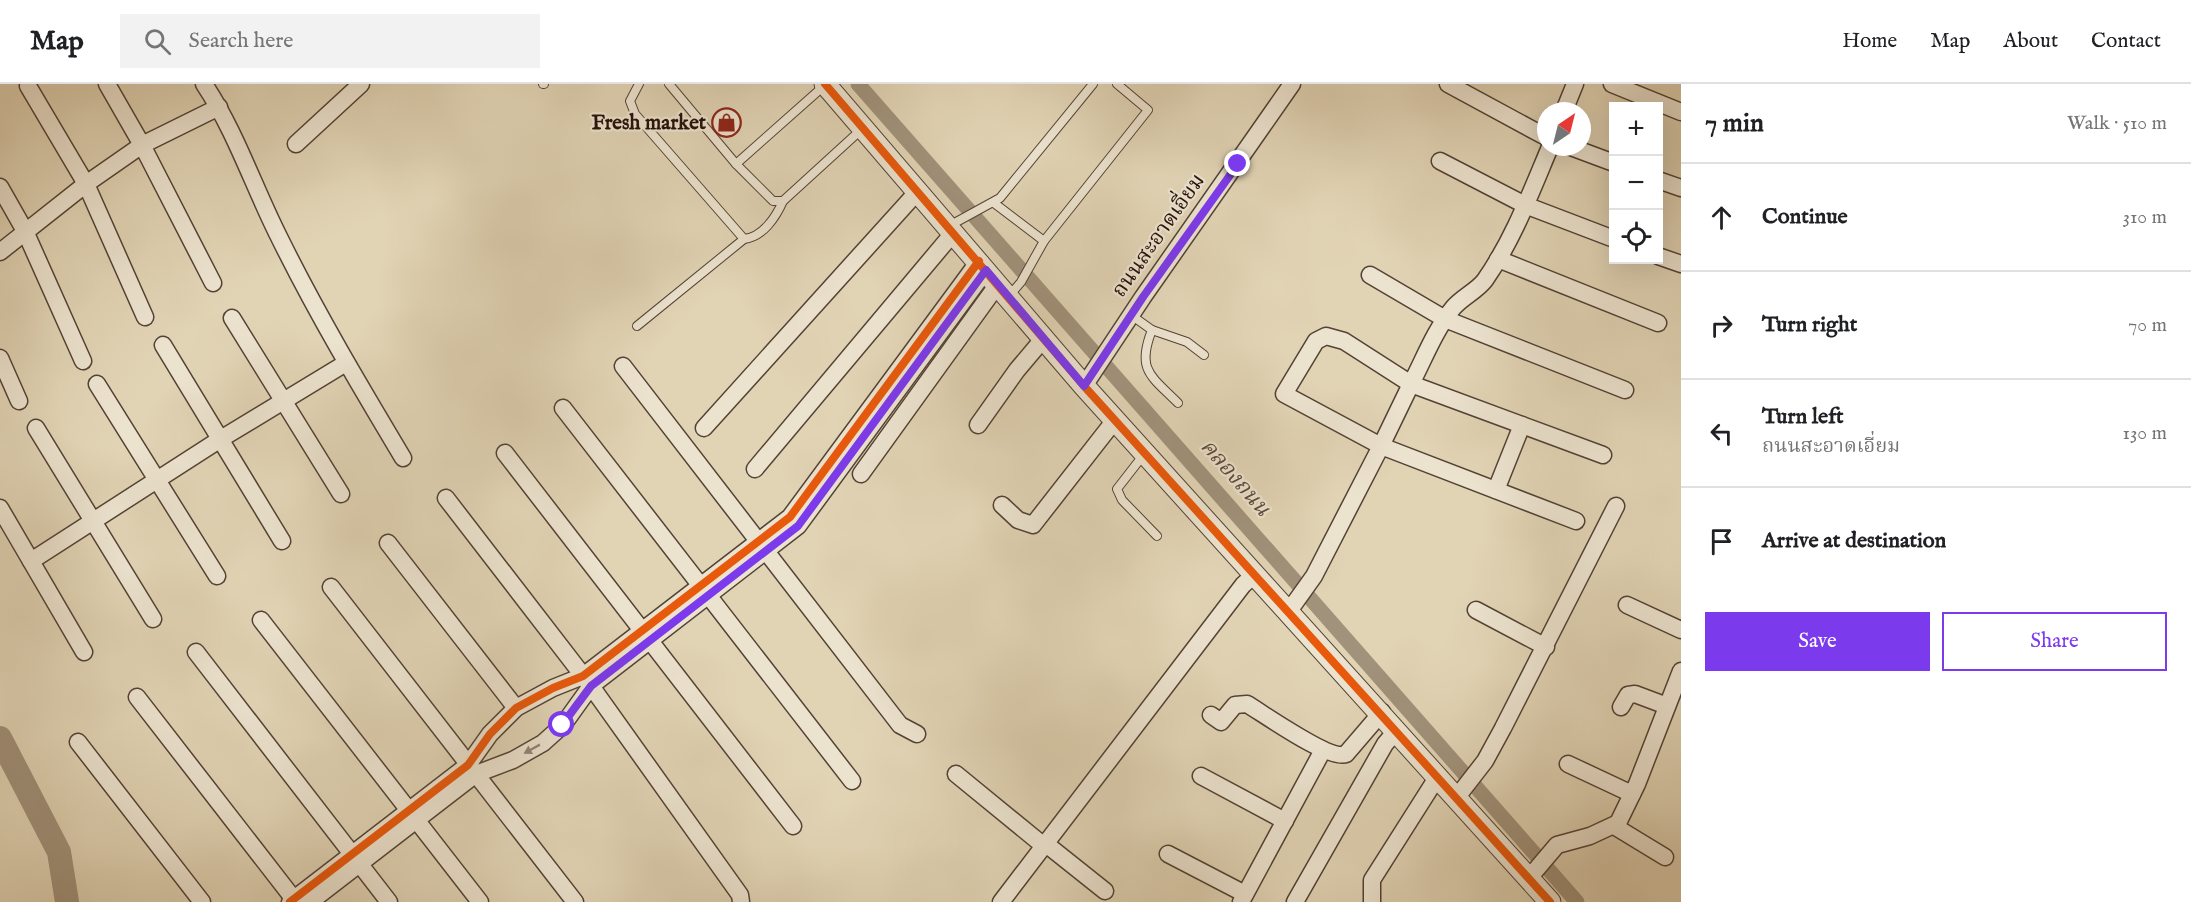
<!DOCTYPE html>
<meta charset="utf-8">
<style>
body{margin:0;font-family:"IM FELL English","Noto Serif Thai",serif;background:#f2f2f2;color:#202124}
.controls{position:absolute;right:18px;top:18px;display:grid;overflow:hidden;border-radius:0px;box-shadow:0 6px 24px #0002}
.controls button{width:54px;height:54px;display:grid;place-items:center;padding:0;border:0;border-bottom:2px solid #e0e0e0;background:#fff;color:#202124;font:30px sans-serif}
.compass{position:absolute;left:1537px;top:18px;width:54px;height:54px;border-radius:50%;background:#fff;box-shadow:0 6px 24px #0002;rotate:35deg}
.stop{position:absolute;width:18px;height:18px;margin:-14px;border:4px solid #7c3aed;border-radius:50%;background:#fff}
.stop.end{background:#7c3aed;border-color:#fff;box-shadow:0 2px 6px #0008}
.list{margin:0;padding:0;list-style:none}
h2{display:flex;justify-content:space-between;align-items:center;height:78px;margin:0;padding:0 24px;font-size:26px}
h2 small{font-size:20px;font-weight:400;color:#757577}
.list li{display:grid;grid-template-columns:39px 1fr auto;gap:18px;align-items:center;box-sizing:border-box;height:108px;padding:0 24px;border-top:2px solid #e0e0e0}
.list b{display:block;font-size:22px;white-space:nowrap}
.list p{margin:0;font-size:20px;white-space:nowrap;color:#757577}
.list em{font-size:20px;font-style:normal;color:#757577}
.actions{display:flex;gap:12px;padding:18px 24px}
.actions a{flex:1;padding:14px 0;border:2px solid #7c3aed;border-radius:0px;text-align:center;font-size:21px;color:#7c3aed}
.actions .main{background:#7c3aed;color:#fff}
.icon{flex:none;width:33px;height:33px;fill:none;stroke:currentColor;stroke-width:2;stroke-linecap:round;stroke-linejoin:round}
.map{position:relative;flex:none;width:1681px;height:818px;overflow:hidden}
header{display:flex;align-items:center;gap:36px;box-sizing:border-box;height:84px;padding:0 30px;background:#fff;border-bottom:2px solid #e0e0e0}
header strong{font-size:28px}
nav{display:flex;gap:33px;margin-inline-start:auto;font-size:21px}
.search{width:420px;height:54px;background:#f2f2f2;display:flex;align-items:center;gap:15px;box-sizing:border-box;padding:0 21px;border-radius:0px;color:#757577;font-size:22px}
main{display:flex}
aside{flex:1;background:#fff}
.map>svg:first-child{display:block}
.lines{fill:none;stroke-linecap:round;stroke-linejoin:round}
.canal{stroke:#a1927b;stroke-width:15}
.river{stroke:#a1927b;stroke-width:24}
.service-casing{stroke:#534235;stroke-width:10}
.minor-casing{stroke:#534235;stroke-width:19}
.tertiary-casing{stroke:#534235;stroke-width:23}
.service{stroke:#ece3cf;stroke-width:8}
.minor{stroke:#ece3cf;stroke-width:16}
.tertiary{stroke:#ece3cf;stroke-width:21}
.cycleway-casing{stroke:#ece3cf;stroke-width:11}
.cycleway{stroke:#e8590c;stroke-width:8}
.oneway{fill:#928476}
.route{stroke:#7c3aed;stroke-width:8}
.labels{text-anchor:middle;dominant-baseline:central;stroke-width:4.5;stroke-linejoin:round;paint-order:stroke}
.poi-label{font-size:21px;font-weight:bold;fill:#24110a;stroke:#ece3cf;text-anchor:end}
.street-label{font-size:21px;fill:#24110a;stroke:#ece3cf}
.water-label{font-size:22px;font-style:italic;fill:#5c4b3d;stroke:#ece3cf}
</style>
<header>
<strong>Map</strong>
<div class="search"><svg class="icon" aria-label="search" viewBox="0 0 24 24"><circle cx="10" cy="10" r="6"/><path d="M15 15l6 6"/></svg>Search here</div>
<nav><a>Home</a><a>Map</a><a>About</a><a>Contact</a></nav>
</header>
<main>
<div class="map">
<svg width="1681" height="818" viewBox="0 0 1681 818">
<rect width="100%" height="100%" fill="#e1d4b5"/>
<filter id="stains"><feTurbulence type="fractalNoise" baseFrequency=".00333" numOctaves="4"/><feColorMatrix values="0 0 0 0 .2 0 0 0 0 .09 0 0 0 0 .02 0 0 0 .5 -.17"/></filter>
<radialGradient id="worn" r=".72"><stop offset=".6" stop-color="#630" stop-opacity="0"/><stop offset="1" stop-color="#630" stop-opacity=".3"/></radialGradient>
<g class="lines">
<polyline class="canal" points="858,0 1577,818"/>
<polyline class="river" points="0,654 59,768 67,818"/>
<defs>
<g id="service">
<polyline points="543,0 544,0"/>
<path d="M639 0 630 17 635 30 744 155C763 153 776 133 783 117"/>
<polyline points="669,0 736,80 773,117 783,117 863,44"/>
<polyline points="736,80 825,1"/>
<polyline points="994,119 1044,157"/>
<polyline points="949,142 1000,114 1093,0"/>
<polyline points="1009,212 1021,198 1044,157 1148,26 1117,0"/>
<polyline points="1131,231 1152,246 1187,258 1204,271"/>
<polyline points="637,242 744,155"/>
<path d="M1152 246C1136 286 1151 292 1178 319"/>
<polyline points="1145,369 1117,405 1122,416 1157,452"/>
</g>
<g id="minor">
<polyline points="107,0 142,61 213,199"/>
<path d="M204 0C236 48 254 104 280 155 317 230 360 302 403 374"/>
<polyline points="1448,0 1546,53"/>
<polyline points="1612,0 1681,28"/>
<polyline points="28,2 86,100 145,233"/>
<polyline points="1564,27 1575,0"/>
<polyline points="296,60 361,0"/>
<path d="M1550 63C1531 108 1513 156 1485 196 1477 207 1462 213 1453 224 1435 246 1424 275 1411 300L1603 371"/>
<polyline points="1571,63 1614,79"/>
<polyline points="1440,77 1525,121 1614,155"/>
<polyline points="1658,96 1681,104"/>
<polyline points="0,103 25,147 83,277"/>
<polyline points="0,168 86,100 142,61 219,23"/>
<polyline points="1658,172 1681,180"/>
<polyline points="1498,175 1658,239"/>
<polyline points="1370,191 1445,235 1625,306"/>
<polyline points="232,234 341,410"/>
<polygon points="1326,252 1344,257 1411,300 1381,362 1284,310 1316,257"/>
<polyline points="163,261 282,457"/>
<polyline points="0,274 19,317"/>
<polyline points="623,282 900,641 917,650"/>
<polyline points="97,300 217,492"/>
<polyline points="1084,302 1143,213 1292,0"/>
<polyline points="563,324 852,697"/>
<polyline points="978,341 1017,286 1044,254"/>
<polyline points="36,344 153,535"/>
<polyline points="704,344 918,107"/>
<polyline points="505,369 793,742"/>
<polyline points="755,385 954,148"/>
<polyline points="861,390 998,200"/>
<polyline points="1496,406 1522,341"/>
<polyline points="446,414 591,602 740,811 741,818"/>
<polyline points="1002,421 1018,436 1033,441 1115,336"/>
<polyline points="0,424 84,568"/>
<polyline points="388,459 516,624"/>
<polyline points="31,477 219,356 346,279"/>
<polyline points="331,503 575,818"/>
<polyline points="1627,521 1681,546"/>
<polyline points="1476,526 1546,563"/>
<polyline points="1289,527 1314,492 1381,362 1576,437"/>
<polyline points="261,536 480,818"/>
<polyline points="196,568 389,818"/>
<polyline points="137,613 296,818"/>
<polyline points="1621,623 1628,611 1635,610 1667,622"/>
<path d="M1211 631 1221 638 1235 621 1247 620C1264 630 1330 677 1346 670L1382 628"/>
<polyline points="78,658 202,818"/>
<polyline points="1568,680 1632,710"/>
<polyline points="956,690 1044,762"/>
<polyline points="1201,692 1285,737"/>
<polyline points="1457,713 1485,677 1503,644 1616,422"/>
<polyline points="1614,742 1665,773"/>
<polyline points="1046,760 1105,807"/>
<polyline points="1168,770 1245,810"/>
<polyline points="1529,794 1557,761 1590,752 1618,739 1637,700 1681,587"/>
<polyline points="290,818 468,681 490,650 516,624 553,604 583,592 790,433 979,177"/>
<polyline points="310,818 476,690 513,676 543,659 563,641 591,602 798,442 986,186"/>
<polyline points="1001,818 1243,501 1255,490"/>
<polyline points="1241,818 1323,666"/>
<polyline points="1295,818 1385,660 1397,646"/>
<polyline points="1372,818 1372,796 1438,692"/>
</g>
<polyline id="tertiary" points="825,0 1084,302 1550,818"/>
</defs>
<use href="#service" class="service-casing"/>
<use href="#minor" class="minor-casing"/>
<use href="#tertiary" class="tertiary-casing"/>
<use href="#service" class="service"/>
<use href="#minor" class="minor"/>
<use href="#tertiary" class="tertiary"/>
<defs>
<g id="cycleway">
<polyline points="825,0 1084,302 1550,818"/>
<polyline points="290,818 468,681 490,650 516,624 553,604 583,592 790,433 979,177"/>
</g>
</defs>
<use href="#cycleway" class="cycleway-casing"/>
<use href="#cycleway" class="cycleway"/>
</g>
<defs><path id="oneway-solid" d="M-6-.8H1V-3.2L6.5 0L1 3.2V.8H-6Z" transform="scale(1.5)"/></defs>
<use class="oneway" href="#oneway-solid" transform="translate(532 665) rotate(151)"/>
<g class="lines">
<polyline class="route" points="562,641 591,602 798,442 986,186 1084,302 1143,213 1238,80"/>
</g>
<defs>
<symbol id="shop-ring" viewBox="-11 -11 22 22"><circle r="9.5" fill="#ece3cf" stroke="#8f2418" stroke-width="1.5"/><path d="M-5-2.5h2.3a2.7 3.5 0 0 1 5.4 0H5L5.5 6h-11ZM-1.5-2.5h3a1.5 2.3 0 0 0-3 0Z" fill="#8f2418"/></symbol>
</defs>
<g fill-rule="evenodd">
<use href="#shop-ring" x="710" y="22" width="33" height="33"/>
</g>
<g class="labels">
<g class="poi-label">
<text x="706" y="39">Fresh market</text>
</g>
<g class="street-label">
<text transform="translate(1159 152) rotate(-55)">ถนนสะอาดเอี่ยม</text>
</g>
<g class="water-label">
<text transform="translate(1235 394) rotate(49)">คลองถนน</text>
</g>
</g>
<rect width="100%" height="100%" filter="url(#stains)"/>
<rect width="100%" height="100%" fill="url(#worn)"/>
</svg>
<div class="controls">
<button>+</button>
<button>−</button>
<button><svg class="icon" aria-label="locate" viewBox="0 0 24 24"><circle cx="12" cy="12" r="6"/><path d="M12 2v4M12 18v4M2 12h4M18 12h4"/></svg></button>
</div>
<svg class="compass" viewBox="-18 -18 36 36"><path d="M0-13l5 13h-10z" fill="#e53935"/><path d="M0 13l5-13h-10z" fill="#757577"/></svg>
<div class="stop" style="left:562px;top:641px"></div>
<div class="stop end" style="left:1238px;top:80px"></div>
</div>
<aside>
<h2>7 min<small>Walk · 510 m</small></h2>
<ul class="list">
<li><svg class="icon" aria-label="ahead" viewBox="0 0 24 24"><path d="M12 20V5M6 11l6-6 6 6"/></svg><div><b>Continue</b></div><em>310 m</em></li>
<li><svg class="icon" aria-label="right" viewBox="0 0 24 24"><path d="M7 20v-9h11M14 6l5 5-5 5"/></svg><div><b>Turn right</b></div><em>70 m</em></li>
<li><svg class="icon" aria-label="left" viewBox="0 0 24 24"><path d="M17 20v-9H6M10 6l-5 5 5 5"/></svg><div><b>Turn left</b><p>ถนนสะอาดเอี่ยม</p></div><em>130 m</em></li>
<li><svg class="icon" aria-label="arrive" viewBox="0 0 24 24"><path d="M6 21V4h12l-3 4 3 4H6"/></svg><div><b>Arrive at destination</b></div></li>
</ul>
<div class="actions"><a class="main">Save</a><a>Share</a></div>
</aside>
</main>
